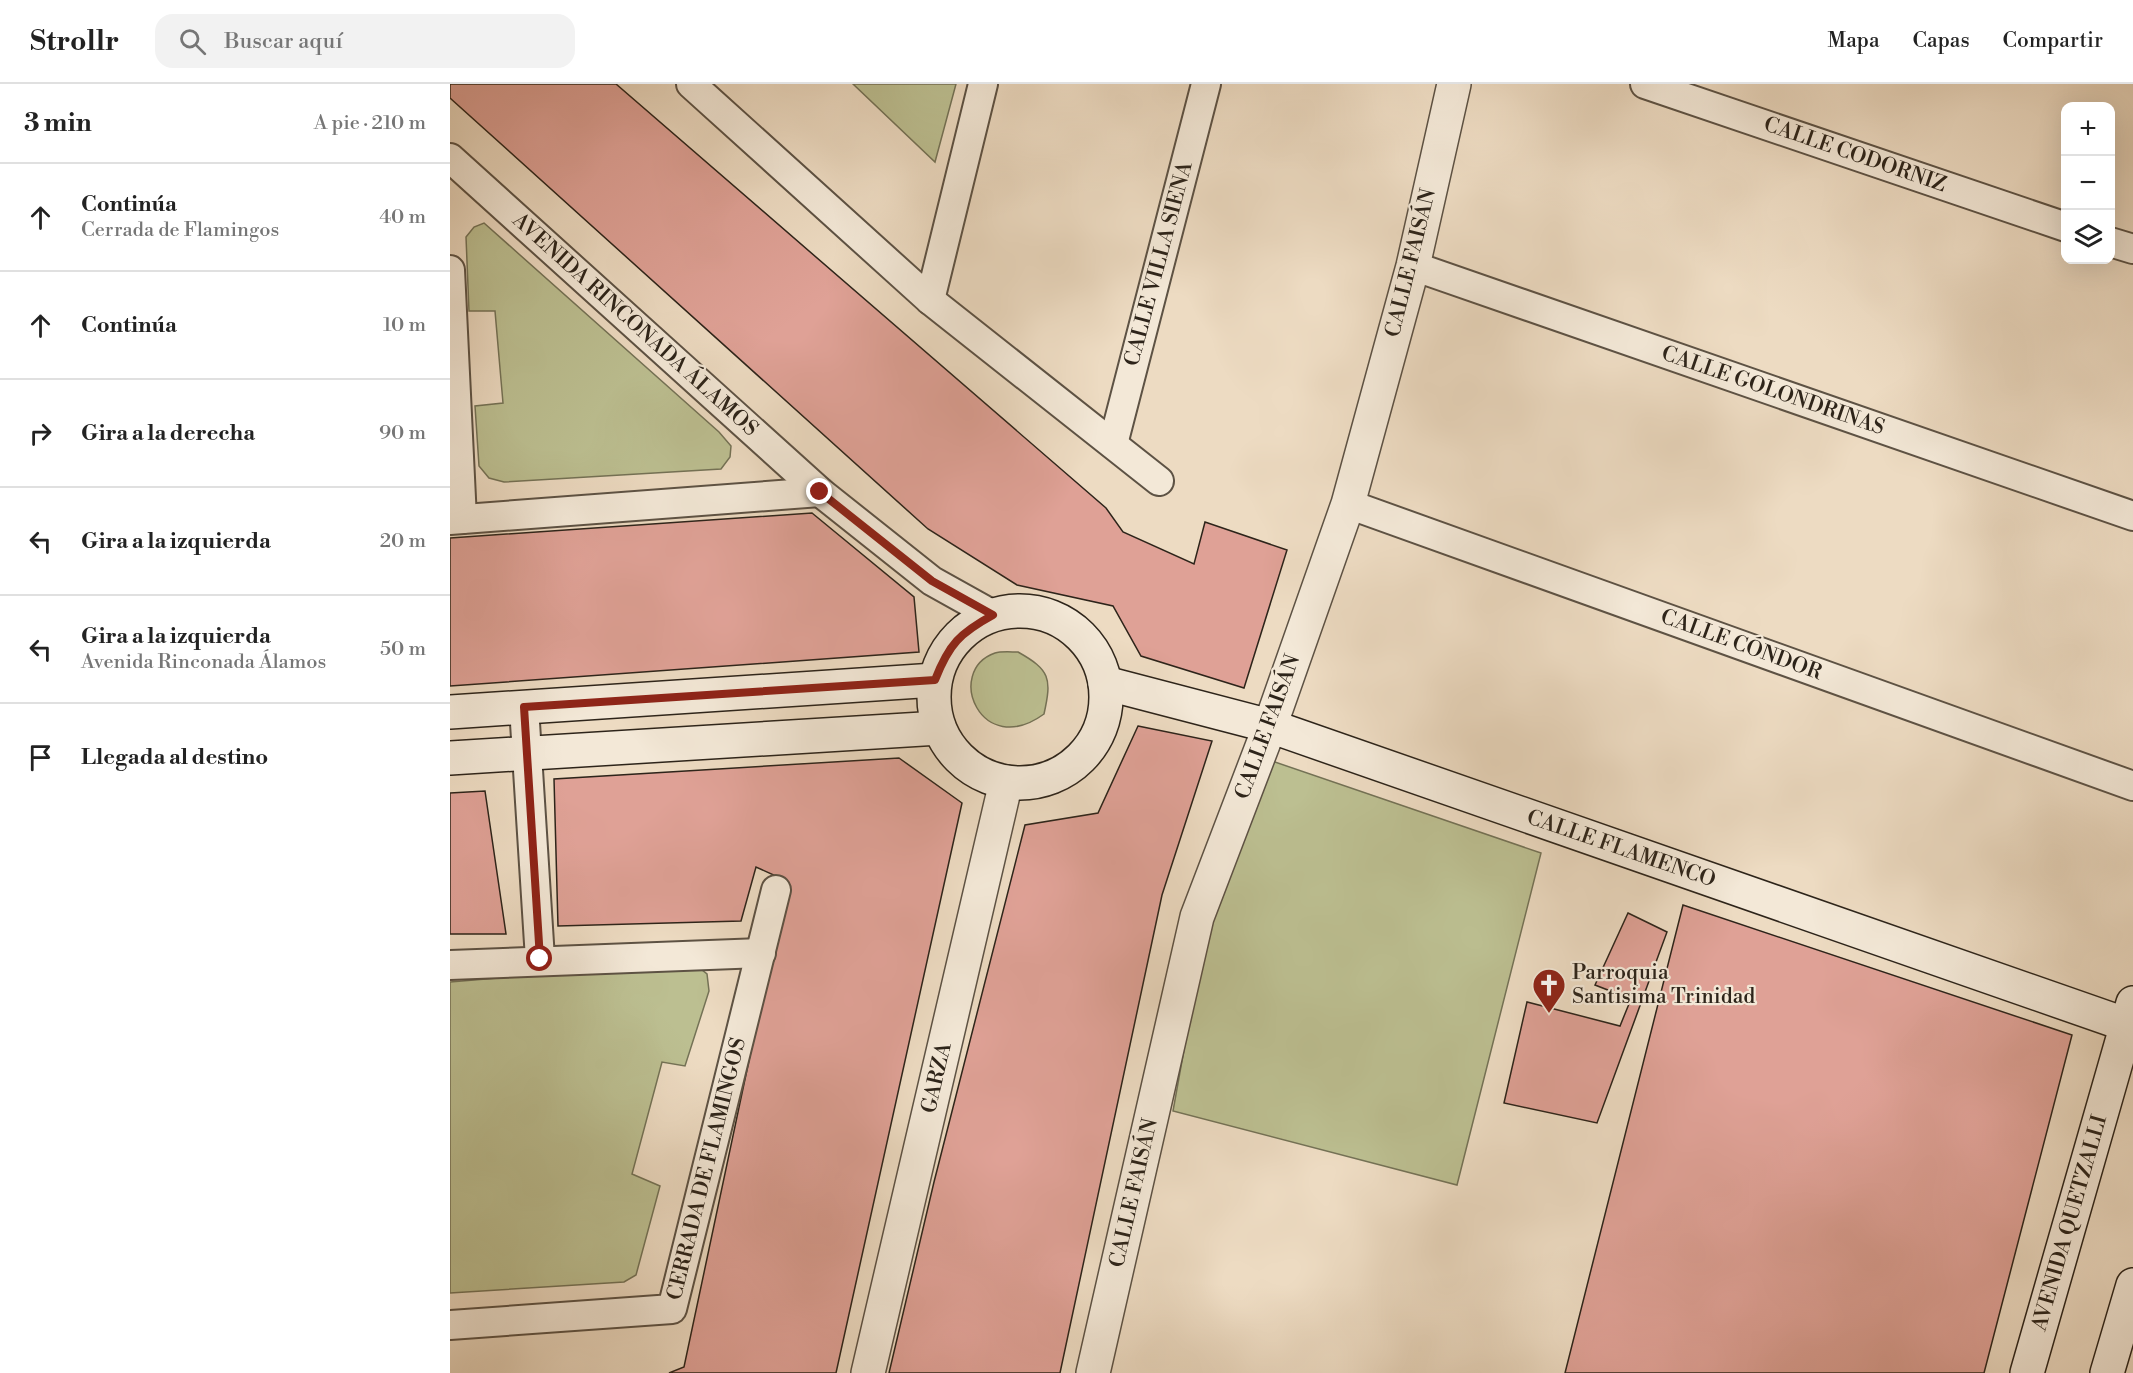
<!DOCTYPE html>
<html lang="es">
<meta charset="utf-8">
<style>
body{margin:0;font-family:"Libre Bodoni",serif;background:#f2f2f2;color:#222}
.controls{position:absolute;right:18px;top:18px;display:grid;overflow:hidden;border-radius:12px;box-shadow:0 6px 24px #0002}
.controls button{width:54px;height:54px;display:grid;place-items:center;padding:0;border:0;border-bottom:2px solid #e0e0e0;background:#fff;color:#222;font:30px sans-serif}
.stop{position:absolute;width:18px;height:18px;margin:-14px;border:4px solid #8f2418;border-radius:50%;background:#fff}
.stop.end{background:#8f2418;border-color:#fff;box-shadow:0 2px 6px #0008}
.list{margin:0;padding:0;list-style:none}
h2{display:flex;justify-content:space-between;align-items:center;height:78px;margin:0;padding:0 24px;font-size:26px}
h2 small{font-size:20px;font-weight:400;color:#767676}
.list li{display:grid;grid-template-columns:39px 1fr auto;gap:18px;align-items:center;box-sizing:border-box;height:108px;padding:0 24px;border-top:2px solid #e0e0e0}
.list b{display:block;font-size:22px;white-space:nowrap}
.list p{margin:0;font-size:20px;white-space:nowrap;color:#767676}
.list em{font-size:20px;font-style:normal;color:#767676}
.icon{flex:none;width:33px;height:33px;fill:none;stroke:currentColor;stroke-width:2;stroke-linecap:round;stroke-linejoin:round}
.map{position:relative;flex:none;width:1683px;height:1289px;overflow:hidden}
header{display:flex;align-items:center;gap:36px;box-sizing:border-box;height:84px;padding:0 30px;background:#fff;border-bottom:2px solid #e0e0e0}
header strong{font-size:28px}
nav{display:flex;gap:33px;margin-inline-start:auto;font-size:21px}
.search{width:420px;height:54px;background:#f2f2f2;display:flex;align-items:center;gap:15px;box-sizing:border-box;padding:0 21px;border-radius:18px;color:#767676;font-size:22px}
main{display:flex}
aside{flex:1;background:#fff}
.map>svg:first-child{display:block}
.green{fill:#bcbf91;stroke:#747256;stroke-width:1.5}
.building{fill:#dfa196;stroke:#2d241a;stroke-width:1.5}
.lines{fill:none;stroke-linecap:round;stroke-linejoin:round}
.minor-casing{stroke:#5d5244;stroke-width:32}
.tertiary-casing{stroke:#5d5244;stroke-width:36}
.secondary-casing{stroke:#2d241a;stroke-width:36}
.minor{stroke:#f3e8d7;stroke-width:28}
.tertiary{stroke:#f3e8d7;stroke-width:33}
.secondary{stroke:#f3e8d7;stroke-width:33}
.route{stroke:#8f2418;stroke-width:8}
.labels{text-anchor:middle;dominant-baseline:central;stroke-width:4.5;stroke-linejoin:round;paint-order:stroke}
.street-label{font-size:21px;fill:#2d241a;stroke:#f3e8d7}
.poi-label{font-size:21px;fill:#2d241a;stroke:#f3e8d7;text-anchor:start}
</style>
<header>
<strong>Strollr</strong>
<div class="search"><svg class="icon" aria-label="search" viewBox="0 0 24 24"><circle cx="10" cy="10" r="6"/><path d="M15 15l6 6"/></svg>Buscar aquí</div>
<nav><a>Mapa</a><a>Capas</a><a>Compartir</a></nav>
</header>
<main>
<aside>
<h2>3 min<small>A pie · 210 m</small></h2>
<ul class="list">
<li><svg class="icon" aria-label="ahead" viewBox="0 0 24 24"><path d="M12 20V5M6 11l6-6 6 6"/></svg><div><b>Continúa</b><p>Cerrada de Flamingos</p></div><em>40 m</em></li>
<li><svg class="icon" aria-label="ahead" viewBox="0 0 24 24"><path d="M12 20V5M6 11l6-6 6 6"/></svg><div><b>Continúa</b></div><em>10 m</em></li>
<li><svg class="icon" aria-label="right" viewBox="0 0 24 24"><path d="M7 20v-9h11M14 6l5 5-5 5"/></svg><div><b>Gira a la derecha</b></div><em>90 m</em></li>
<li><svg class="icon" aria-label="left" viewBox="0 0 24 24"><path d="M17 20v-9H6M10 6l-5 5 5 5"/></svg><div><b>Gira a la izquierda</b></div><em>20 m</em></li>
<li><svg class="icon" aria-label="left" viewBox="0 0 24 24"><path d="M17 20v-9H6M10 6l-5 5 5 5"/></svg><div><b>Gira a la izquierda</b><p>Avenida Rinconada Álamos</p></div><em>50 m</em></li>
<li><svg class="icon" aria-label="arrive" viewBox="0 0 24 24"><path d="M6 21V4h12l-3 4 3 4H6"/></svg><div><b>Llegada al destino</b></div></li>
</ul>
</aside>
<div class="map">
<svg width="1683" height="1289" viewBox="0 0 1683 1289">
<rect width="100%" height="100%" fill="#eddbc2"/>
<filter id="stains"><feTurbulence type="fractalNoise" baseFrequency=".00333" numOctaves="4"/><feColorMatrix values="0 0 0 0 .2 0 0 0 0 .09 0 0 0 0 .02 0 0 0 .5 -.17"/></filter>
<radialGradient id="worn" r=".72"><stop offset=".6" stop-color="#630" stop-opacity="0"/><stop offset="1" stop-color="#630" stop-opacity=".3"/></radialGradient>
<g class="green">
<polygon points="403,0 506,0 485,78"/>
<polygon points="34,139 269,348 281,362 280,373 271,385 54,398 39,394 29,382 25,322 53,319 45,227 19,227 16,153 24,143"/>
<path d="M568 568C600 586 602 594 594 630 531 676 494 587 545 569 551 567 561 568 568 568Z"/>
<polygon points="822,677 1091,769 1007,1101 723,1027 758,832"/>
<polygon points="242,878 257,890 259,907 235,982 212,978 182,1090 210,1102 186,1191 174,1198 0,1209 0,898"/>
</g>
<g class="building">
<polygon points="0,0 166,0 656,424 673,448 744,480 755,438 837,466 794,604 691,572 663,522 567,501 478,445 0,14"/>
<polygon points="362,429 464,513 469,568 0,602 0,454"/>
<polygon points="688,642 762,657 712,811 610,1289 439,1289 484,1098 575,741 648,729"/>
<polygon points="449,674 512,719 386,1289 219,1289 234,1283 337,797 306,783 291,837 108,842 104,695"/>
<polygon points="35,707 56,850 0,850 0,709"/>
<polygon points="1233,821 1622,951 1534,1289 1115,1289"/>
<polygon points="1178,829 1217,848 1147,1039 1054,1019 1077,918 1170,942 1181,915 1145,901"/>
</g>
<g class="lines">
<defs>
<g id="minor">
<polyline points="241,0 480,216 709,397"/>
<polyline points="1195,0 1616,143"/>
<polyline points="0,74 370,408 482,497 543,531"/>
<polyline points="1660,158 1683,165"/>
<polyline points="963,182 1683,432"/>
<polyline points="0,186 12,435"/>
<polyline points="480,216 533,0"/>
<polyline points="663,360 756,0"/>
<polyline points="898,420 1683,702"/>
<polyline points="0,436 370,408"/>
<polyline points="74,623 90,875"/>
<polyline points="0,881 311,869"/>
<polyline points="0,1241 222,1225 326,806"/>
</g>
<g id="tertiary">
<polyline points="418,1289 556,698"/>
<polyline points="643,1289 747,833 820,642 898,420 963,182 1004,0"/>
</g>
<g id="secondary">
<circle cx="570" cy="613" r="86"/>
<polyline points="655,599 820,642 1683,943"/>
<polyline points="0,628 485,596"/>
<polyline points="0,674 489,644"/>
<polyline points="1577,1289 1683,919"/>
<polyline points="1657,1289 1683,1201"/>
</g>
</defs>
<use href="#minor" class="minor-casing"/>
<use href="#tertiary" class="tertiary-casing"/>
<use href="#secondary" class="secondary-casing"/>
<use href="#minor" class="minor"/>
<use href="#tertiary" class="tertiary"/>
<use href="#secondary" class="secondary"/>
</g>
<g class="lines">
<path class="route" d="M90 875 74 623 485 596C499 560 510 549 543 531L482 497 370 408"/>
</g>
<defs>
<symbol id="church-pin" viewBox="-11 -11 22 30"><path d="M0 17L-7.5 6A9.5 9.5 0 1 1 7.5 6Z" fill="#8f2418" stroke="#f3e8d7"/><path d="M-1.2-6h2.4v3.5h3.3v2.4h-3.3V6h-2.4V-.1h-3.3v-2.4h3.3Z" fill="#fff"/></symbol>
</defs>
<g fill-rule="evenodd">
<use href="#church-pin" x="1080" y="882" width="38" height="52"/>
</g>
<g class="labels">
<g class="street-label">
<text transform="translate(1405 71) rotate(19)">CALLE CODORNIZ</text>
<text transform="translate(961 179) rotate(-76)">CALLE FAISÁN</text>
<text transform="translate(709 180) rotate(-75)">CALLE VILLA SIENA</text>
<text transform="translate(185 241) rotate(42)">AVENIDA RINCONADA ÁLAMOS</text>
<text transform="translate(1323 307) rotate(19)">CALLE GOLONDRINAS</text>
<text transform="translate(1291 561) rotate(20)">CALLE CÓNDOR</text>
<text transform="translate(818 643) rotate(-70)">CALLE FAISÁN</text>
<text transform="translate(1171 765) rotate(19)">CALLE FLAMENCO</text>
<text transform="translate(487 994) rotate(-77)">GARZA</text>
<text transform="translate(257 1085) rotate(-76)">CERRADA DE FLAMINGOS</text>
<text transform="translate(684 1109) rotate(-77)">CALLE FAISÁN</text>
<text transform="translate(1620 1139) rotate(-74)">AVENIDA QUETZALLI</text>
</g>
<g class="poi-label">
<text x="1122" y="889">Parroquia<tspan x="1122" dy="24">Santisima Trinidad</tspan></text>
</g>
</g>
<rect width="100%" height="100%" filter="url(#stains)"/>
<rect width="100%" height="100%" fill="url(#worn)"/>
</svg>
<div class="controls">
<button>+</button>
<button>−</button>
<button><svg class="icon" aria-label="layers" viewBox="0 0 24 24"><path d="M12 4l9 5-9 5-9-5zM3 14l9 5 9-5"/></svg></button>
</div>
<div class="stop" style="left:90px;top:875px"></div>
<div class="stop end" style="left:370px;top:408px"></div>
</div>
</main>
